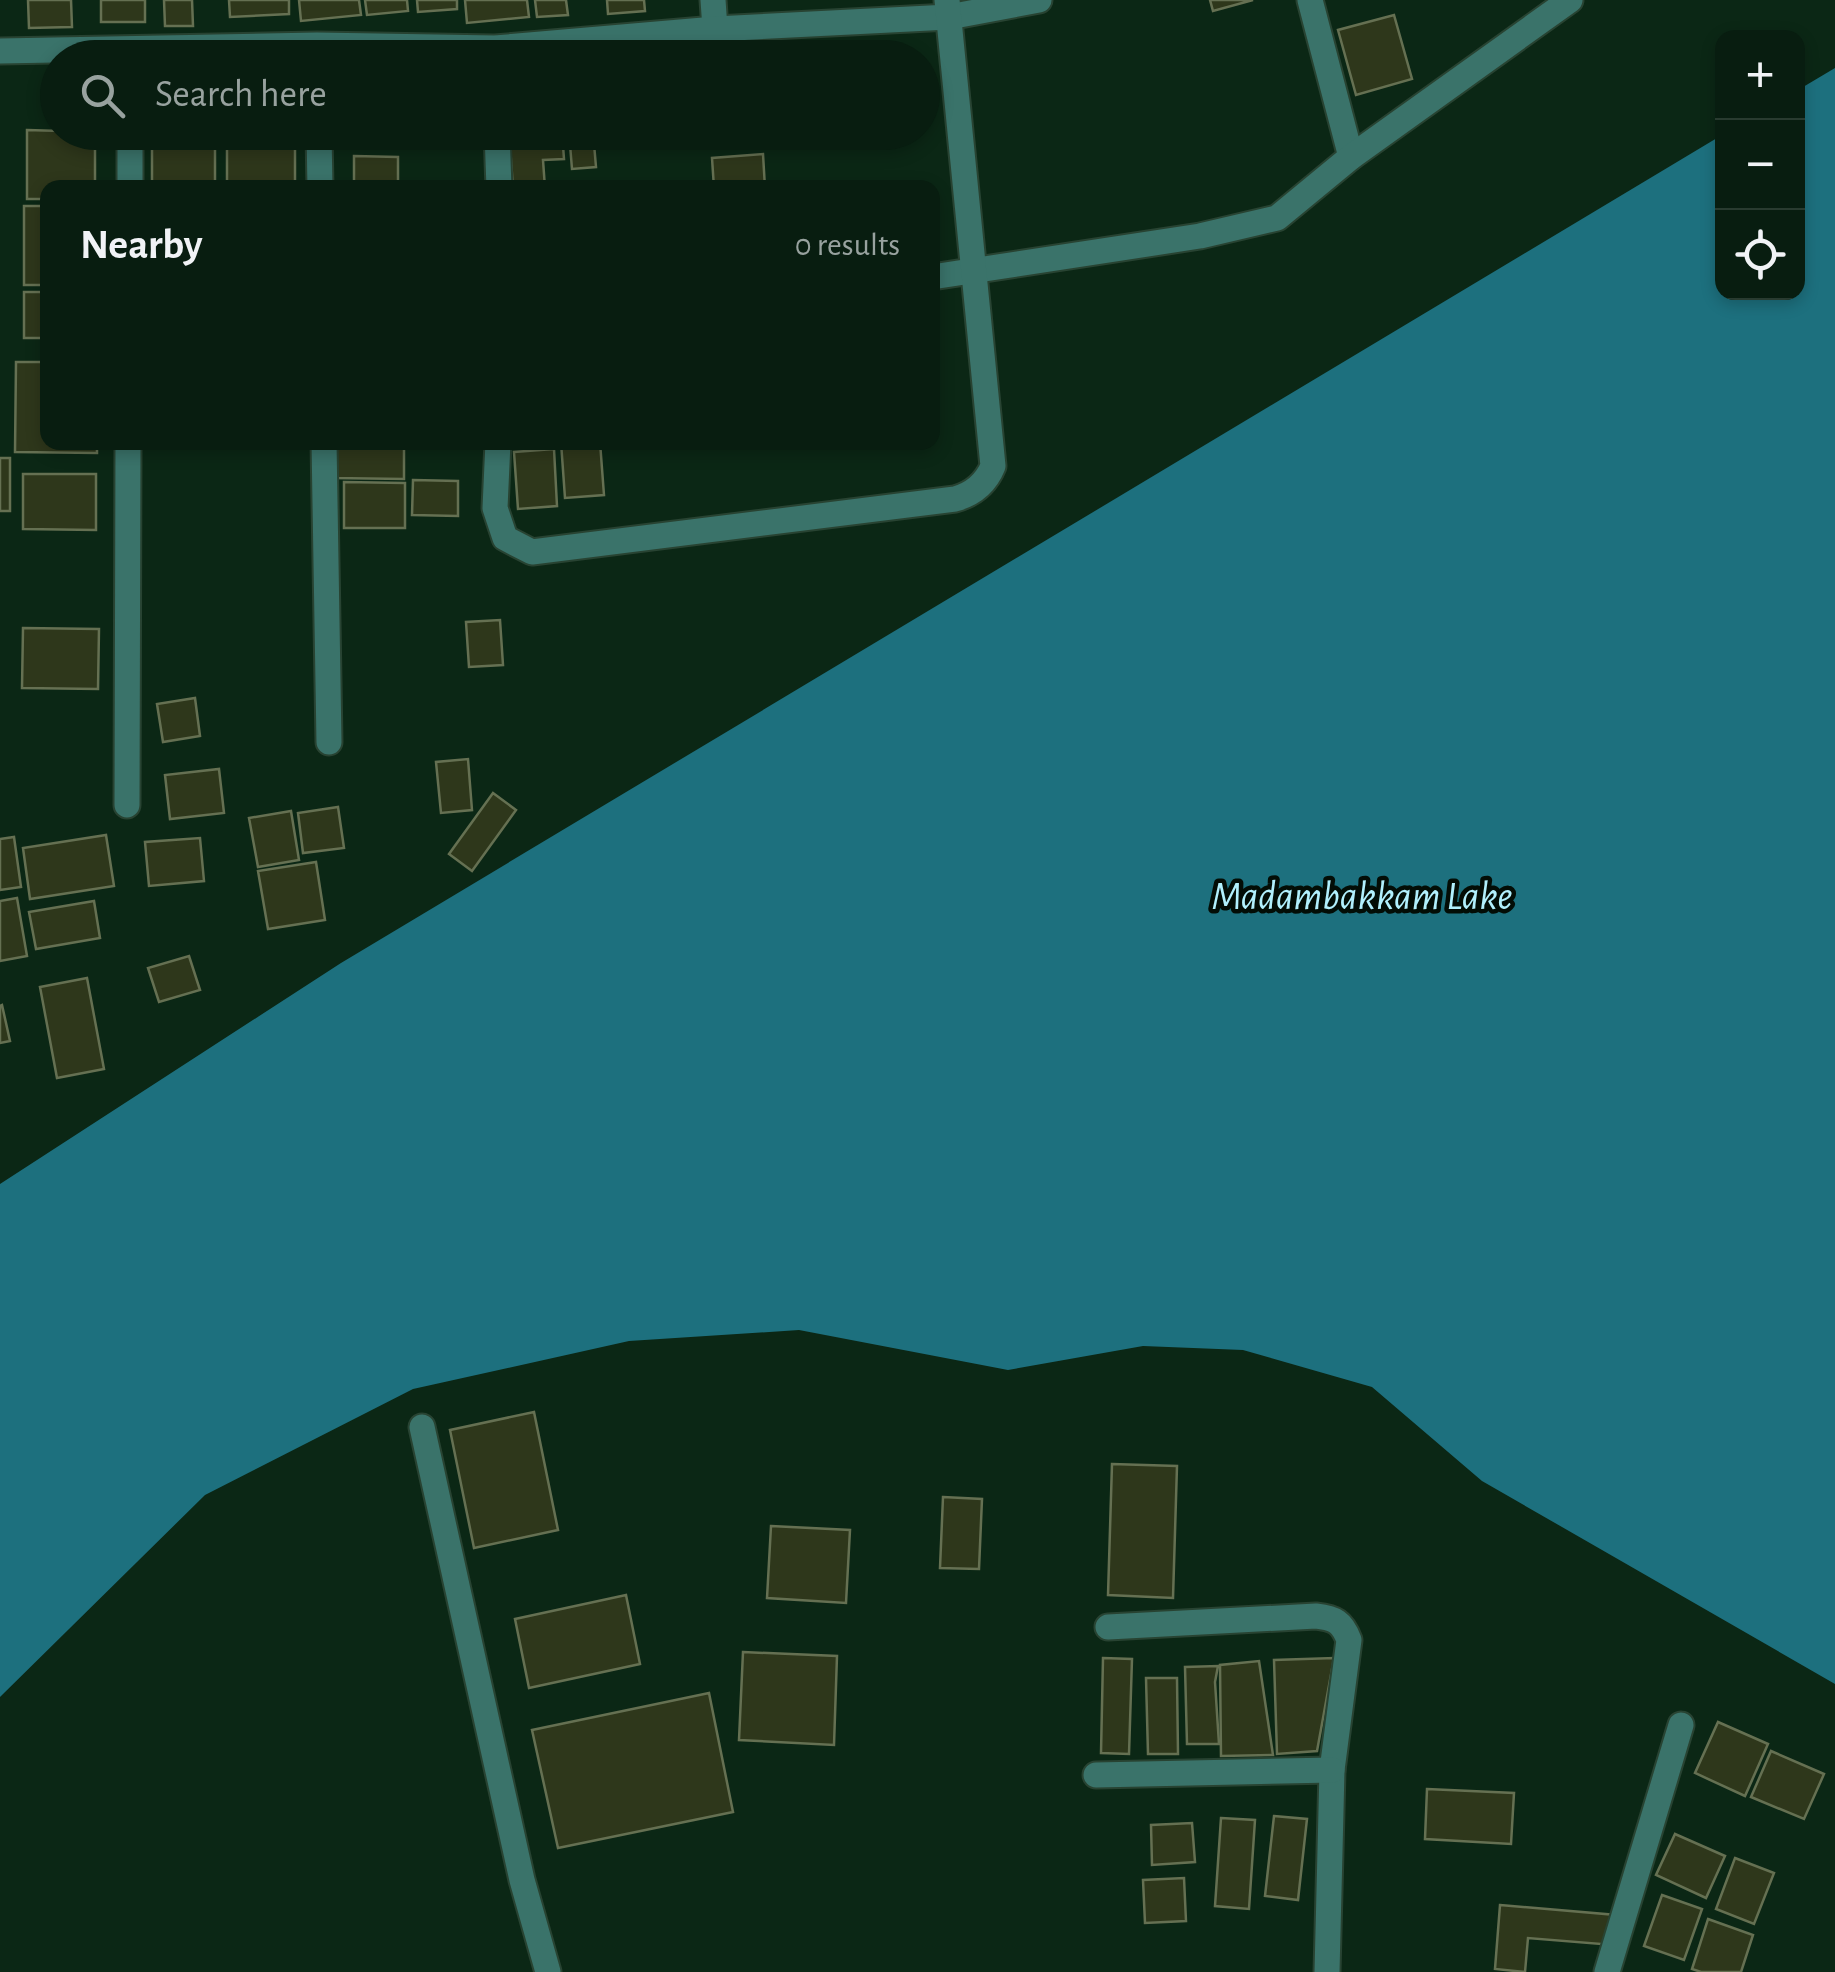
<!DOCTYPE html>
<meta charset="utf-8">
<style>
body{margin:0;font-family:"Alegreya Sans",sans-serif;background:#162a1e;color:#f1f3f6}
.controls{position:absolute;right:30px;top:30px;display:grid;overflow:hidden;border-radius:20px;box-shadow:0 5px 15px #0003}
.controls button{width:90px;height:90px;display:grid;place-items:center;padding:0;border:0;border-bottom:2px solid #293b30;background:#081d10;color:#f1f3f6;font:50px sans-serif}
.list{margin:0;padding:0;list-style:none}
h2{display:flex;justify-content:space-between;align-items:center;height:130px;margin:0;padding:0 40px;font-size:42px}
h2 small{font-size:32px;font-weight:400;color:#98a29f}
.icon{flex:none;width:55px;height:55px;fill:none;stroke:currentColor;stroke-width:2;stroke-linecap:round;stroke-linejoin:round}
.map{position:relative;flex:none;width:1835px;height:1972px;overflow:hidden}
.search{position:absolute;background:#081d10;box-shadow:0 5px 15px #0003;left:40px;top:40px;width:900px;height:110px;display:flex;align-items:center;gap:25px;box-sizing:border-box;padding:0 35px;border-radius:55px;color:#98a29f;font-size:38px}
.panel{position:absolute;background:#081d10;box-shadow:0 5px 15px #0003;left:40px;top:180px;width:900px;height:270px;border-radius:20px}
.map>svg:first-child{display:block}
.water{fill:#1d707e}
.building{fill:#2e371b;stroke:#657052;stroke-width:2.5}
.lines{fill:none;stroke-linecap:round;stroke-linejoin:round}
.minor-casing{stroke:#284332;stroke-width:29}
.minor{stroke:#3a736a;stroke-width:25}
.labels{text-anchor:middle;dominant-baseline:central;stroke-width:9;stroke-linejoin:round;paint-order:stroke}
.water-label{font-size:40px;font-style:italic;fill:#b1f0fd;stroke:#030d06}
</style>
<div class="map">
<svg width="1835" height="1972" viewBox="0 0 1835 1972">
<rect width="100%" height="100%" fill="#0b2715"/>
<polygon class="water" points="1835,68 1835,1684 1482,1481 1372,1387 1243,1350 1143,1346 1008,1370 799,1330 629,1341 413,1389 205,1495 0,1697 0,1184 341,963 1722,135 1722,292 1798,292 1798,90"/>
<g class="building">
<polygon points="28,0 71,0 72,27 29,28"/>
<rect x="101" y="0" width="44" height="22"/>
<polygon points="164,0 192,0 193,26 165,26"/>
<polygon points="229,0 289,0 289,14 230,17"/>
<polygon points="299,0 359,0 361,15 301,21"/>
<polygon points="365,0 407,0 408,11 367,15"/>
<polygon points="417,0 457,0 457,9 418,12"/>
<polygon points="465,0 527,0 529,17 467,23"/>
<polygon points="535,0 566,0 568,15 537,17"/>
<polygon points="607,0 644,0 645,11 608,14"/>
<polygon points="1210,0 1253,0 1213,11"/>
<polygon points="1394,15 1412,79 1356,95 1338,30"/>
<polygon points="748,35 749,58 701,58 699,38"/>
<polygon points="692,53 692,58 639,58 639,57"/>
<polygon points="27,130 95,132 95,188 48,188 48,199 27,199"/>
<polygon points="509,132 562,132 564,159 543,160 545,188 513,188"/>
<polygon points="569,132 593,132 596,167 572,169"/>
<polygon points="644,132 697,132 698,139 645,143"/>
<polygon points="706,132 755,132 755,139 707,142"/>
<rect x="227" y="140" width="68" height="48"/>
<polygon points="152,141 215,142 215,186 152,186"/>
<polygon points="763,154 765,188 714,188 712,158"/>
<polygon points="354,156 398,157 398,188 354,188"/>
<rect x="24" y="206" width="24" height="79"/>
<rect x="24" y="292" width="24" height="46"/>
<polygon points="16,362 48,362 48,442 97,442 97,453 15,452"/>
<polygon points="333,442 404,442 404,479 333,478"/>
<polygon points="561,442 600,442 604,495 565,498"/>
<polygon points="554,449 557,506 518,509 514,452"/>
<rect x="0" y="458" width="10" height="53"/>
<polygon points="23,474 96,474 96,530 23,529"/>
<polygon points="413,480 458,481 458,516 412,515"/>
<polygon points="344,482 405,483 405,528 344,528"/>
<polygon points="500,620 503,665 469,667 466,622"/>
<polygon points="23,628 99,629 98,689 22,688"/>
<polygon points="195,698 200,736 163,742 157,704"/>
<polygon points="468,759 472,810 441,813 436,762"/>
<polygon points="219,769 224,813 170,819 165,775"/>
<polygon points="493,793 516,810 472,871 449,854"/>
<polygon points="338,807 344,848 303,853 298,813"/>
<polygon points="291,811 299,860 258,867 249,818"/>
<polygon points="106,835 114,886 30,899 23,848"/>
<polygon points="14,837 21,887 0,890 0,839"/>
<polygon points="200,838 204,881 149,886 145,842"/>
<polygon points="316,862 325,920 268,929 258,871"/>
<polygon points="17,898 27,956 0,961 0,901"/>
<polygon points="94,901 100,938 36,949 29,912"/>
<polygon points="189,956 200,990 159,1002 148,968"/>
<polygon points="87,978 104,1069 57,1078 40,987"/>
<polygon points="2,1005 10,1041 0,1043 0,1006"/>
<polygon points="534,1412 558,1530 474,1548 450,1430"/>
<polygon points="1112,1464 1177,1466 1173,1598 1108,1595"/>
<polygon points="943,1497 982,1499 979,1569 940,1568"/>
<polygon points="771,1526 850,1530 846,1603 767,1598"/>
<polygon points="626,1595 640,1664 529,1688 515,1619"/>
<polygon points="743,1652 837,1656 834,1745 739,1740"/>
<polygon points="1103,1658 1132,1659 1129,1754 1101,1753"/>
<polygon points="1334,1658 1317,1751 1277,1754 1274,1660"/>
<polygon points="1259,1661 1273,1755 1221,1756 1220,1665"/>
<polygon points="1218,1666 1215,1682 1219,1744 1187,1744 1185,1667"/>
<polygon points="1146,1678 1177,1678 1178,1754 1148,1754"/>
<polygon points="709,1693 733,1812 558,1848 532,1730"/>
<polygon points="1718,1722 1768,1744 1745,1796 1695,1773"/>
<polygon points="1771,1751 1824,1774 1804,1819 1751,1797"/>
<polygon points="1427,1789 1514,1793 1511,1844 1425,1839"/>
<polygon points="1274,1816 1307,1819 1298,1900 1265,1896"/>
<polygon points="1221,1818 1255,1820 1249,1909 1215,1906"/>
<polygon points="1192,1823 1195,1862 1152,1865 1151,1825"/>
<polygon points="1675,1834 1725,1856 1706,1898 1656,1875"/>
<polygon points="1735,1858 1774,1873 1754,1924 1716,1909"/>
<polygon points="1184,1878 1186,1921 1145,1923 1143,1880"/>
<polygon points="1662,1895 1702,1909 1684,1960 1644,1946"/>
<polygon points="1500,1905 1616,1915 1613,1945 1528,1938 1525,1972 1495,1969"/>
<polygon points="1708,1919 1753,1935 1741,1972 1701,1972 1692,1969"/>
</g>
<g class="lines">
<defs>
<g id="minor">
<polyline points="713,0 715,29"/>
<polyline points="1310,0 1351,157"/>
<polyline points="0,51 317,45 495,48 715,29 949,17 1039,0"/>
<polyline points="319,132 320,188"/>
<polyline points="497,132 499,188"/>
<polyline points="130,188 130,132"/>
<polyline points="932,277 1200,236 1277,218 1351,157 1570,0"/>
<polyline points="324,442 329,742"/>
<path d="M498 442 495 508 505 538 532 552 955 499C973 494 986 483 993 466L947 0"/>
<polyline points="127,805 128,442"/>
<polyline points="422,1427 522,1880 548,1972"/>
<path d="M1108 1627 1316 1616C1335 1618 1342 1622 1349 1640L1332 1770 1327 1972"/>
<polyline points="1096,1775 1332,1770"/>
<polyline points="1607,1972 1681,1725"/>
</g>
</defs>
<use href="#minor" class="minor-casing"/>
<use href="#minor" class="minor"/>
</g>
<g class="labels">
<g class="water-label">
<text x="1362" y="897">Madambakkam Lake</text>
</g>
</g>
</svg>
<div class="controls">
<button>+</button>
<button>−</button>
<button><svg class="icon" aria-label="locate" viewBox="0 0 24 24"><circle cx="12" cy="12" r="6"/><path d="M12 2v4M12 18v4M2 12h4M18 12h4"/></svg></button>
</div>
<div class="search"><svg class="icon" aria-label="search" viewBox="0 0 24 24"><circle cx="10" cy="10" r="6"/><path d="M15 15l6 6"/></svg>Search here</div>
<section class="panel">
<h2>Nearby<small>0 results</small></h2>
<ul class="list">
</ul>
</section>
</div>
